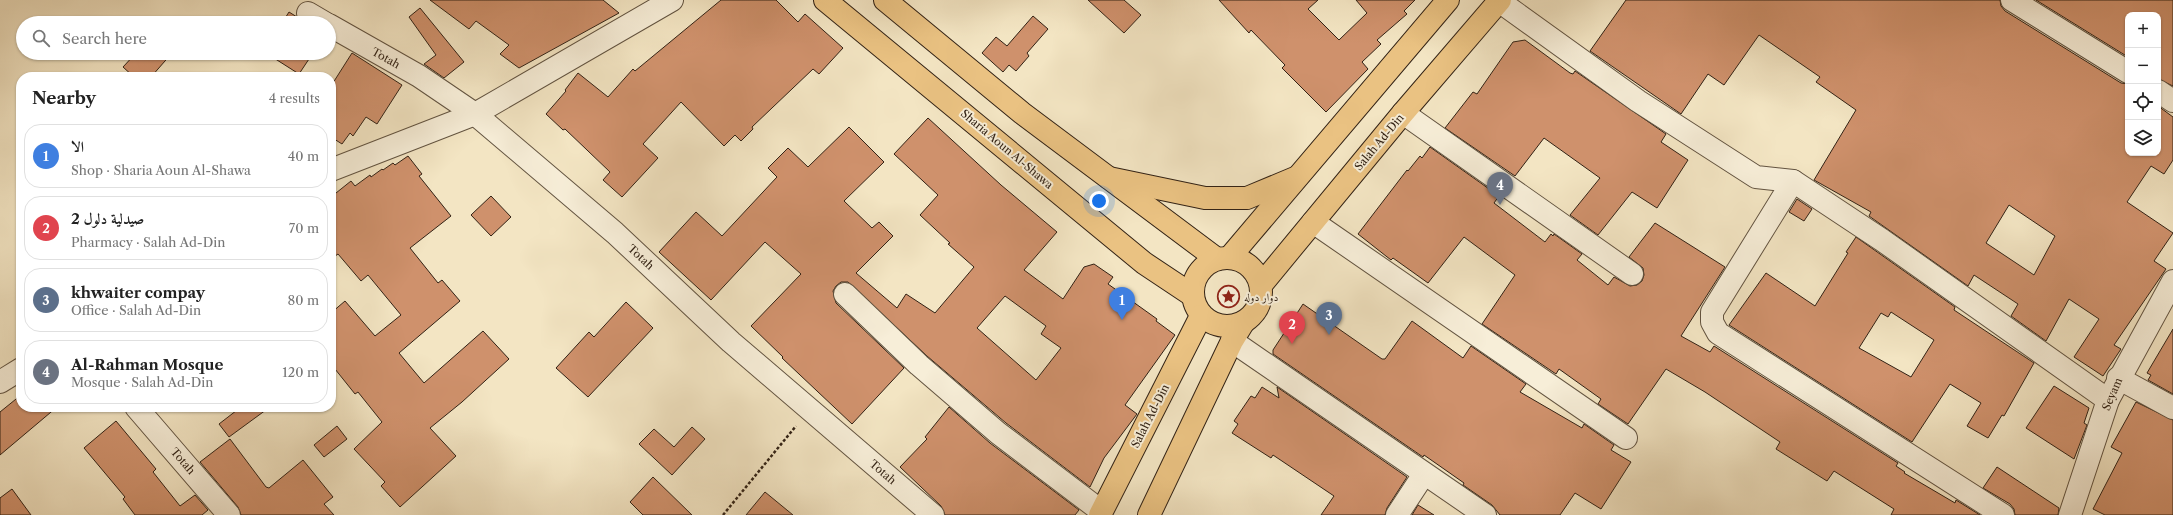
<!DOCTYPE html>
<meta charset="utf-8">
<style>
body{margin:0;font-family:"Libre Caslon Text",Amiri,serif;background:#f2f2f2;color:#222}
.controls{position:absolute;right:12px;top:12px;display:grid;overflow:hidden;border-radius:8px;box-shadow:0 1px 3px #0004}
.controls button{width:36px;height:36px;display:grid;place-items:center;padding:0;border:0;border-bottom:1px solid #e0e0e0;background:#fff;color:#222;font:20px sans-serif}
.you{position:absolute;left:1099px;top:201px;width:14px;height:14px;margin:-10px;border:3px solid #fff;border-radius:50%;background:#1a73e8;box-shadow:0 0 0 6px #1a73e833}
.badge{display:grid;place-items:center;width:26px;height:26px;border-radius:50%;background:#8f2418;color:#fff;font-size:13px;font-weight:700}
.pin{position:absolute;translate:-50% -33px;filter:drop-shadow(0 1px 2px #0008)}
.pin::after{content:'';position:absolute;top:21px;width:14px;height:12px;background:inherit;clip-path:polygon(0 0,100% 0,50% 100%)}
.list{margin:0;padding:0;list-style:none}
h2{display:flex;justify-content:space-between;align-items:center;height:52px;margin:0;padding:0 16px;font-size:17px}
h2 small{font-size:13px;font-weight:400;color:#767676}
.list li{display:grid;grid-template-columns:26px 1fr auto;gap:12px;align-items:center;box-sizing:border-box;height:64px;margin:0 8px 8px;padding:0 8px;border:1px solid #e0e0e0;border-radius:16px}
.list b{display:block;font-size:15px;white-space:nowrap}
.list p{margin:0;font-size:13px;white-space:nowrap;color:#767676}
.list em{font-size:13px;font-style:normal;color:#767676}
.icon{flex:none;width:22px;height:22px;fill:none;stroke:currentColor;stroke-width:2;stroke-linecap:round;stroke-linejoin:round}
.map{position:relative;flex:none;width:2173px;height:515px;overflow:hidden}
.search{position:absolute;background:#fff;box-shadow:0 1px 3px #0004;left:16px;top:16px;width:320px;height:44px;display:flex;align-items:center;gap:10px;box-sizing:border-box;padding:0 14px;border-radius:22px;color:#767676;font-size:15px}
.panel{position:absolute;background:#fff;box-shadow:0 1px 3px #0004;left:16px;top:72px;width:320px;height:340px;border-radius:16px}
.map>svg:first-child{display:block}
.building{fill:#cf916c;stroke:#322215;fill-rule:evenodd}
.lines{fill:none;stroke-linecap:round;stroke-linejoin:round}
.minor-casing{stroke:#625340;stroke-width:24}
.major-casing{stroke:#322215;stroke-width:24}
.highway-casing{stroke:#322215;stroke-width:24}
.path{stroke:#322215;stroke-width:2.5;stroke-dasharray:3 2;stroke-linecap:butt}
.minor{stroke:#f7eed8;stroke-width:22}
.major{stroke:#eac282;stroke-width:22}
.highway{stroke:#eac282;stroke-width:22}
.labels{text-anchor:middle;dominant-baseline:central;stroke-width:4;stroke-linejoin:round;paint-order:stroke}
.street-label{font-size:11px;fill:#322215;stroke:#f7eed8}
.poi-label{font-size:11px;fill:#322215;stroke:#f7eed8;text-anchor:start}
</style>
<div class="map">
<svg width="2173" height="515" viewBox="0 0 2173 515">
<rect width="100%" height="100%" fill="#f3e5c3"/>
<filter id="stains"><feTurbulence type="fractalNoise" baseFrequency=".005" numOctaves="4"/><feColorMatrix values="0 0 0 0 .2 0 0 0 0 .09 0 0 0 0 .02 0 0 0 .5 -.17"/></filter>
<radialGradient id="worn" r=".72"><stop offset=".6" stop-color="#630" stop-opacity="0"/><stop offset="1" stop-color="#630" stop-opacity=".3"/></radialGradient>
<g class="building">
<polygon points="430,0 603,0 619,13 519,68 500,54 509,45 476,21 469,29"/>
<polygon points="721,0 776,0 798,22 805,14 843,48 819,74 813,69 752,127 753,129 741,141 735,135 724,146 681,102 643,144 658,158 622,197 603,180 610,172 565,129 563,130 546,114 566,91 565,90 578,73 608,97 633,69 635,71"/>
<polygon points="1088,0 1124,0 1141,15 1124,33"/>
<polygon points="1219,0 1318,0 1308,9 1339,40 1367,13 1356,0 1415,0 1404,11 1407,14 1377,40 1381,44 1362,62 1368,69 1326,112 1282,68 1285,65 1251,30 1249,33"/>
<path d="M1626 0H2000L2001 6 2005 11 2121 83 2128 84V153H2158V106L2173 117V160L2164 174 2151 166 2127 202 2173 233 2154 261 2166 269 2114 345 2121 349 2103 376 2074 357 2099 319 2069 299 2046 341 2011 316 2018 304 1974 275 1968 286 1869 216 1871 212 1814 180 1856 110 1816 82 1820 77 1759 35 1724 85 1708 74 1681 114 1590 51ZM2009 205 2055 236 2034 275 1986 243Z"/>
<polygon points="2036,0 2173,0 2173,86 2158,79 2158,15 2128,15 2128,57"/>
<polygon points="420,8 464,62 444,78 424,64 436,55 409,17"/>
<polygon points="289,12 297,17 301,23 282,23"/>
<polygon points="1033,16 1048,29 1027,53 1029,56 1016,71 1009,65 1003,72 982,53 996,37 1007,46"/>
<polygon points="1525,40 1570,73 1573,74 1575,71 1666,134 1661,142 1688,160 1657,208 1632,192 1598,235 1570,215 1600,178 1544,138 1515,176 1445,128 1473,92 1477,94 1513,42"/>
<polygon points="136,53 172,53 151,77 134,77 123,67"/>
<polygon points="266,53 313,53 299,74"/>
<polygon points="352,53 402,85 377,124 366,117 353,136 350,133 342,144 331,137 331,86"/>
<path d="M928 118 1001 185 1057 232 1024 270 1063 299 1084 267 1094 264 1113 277 1108 284 1157 319 1156 321 1175 335 1125 405 1137 414 1104 458 1090 487 1006 423 927 356 848 282H841L836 286 833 291 836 303 904 368 852 424 782 358 783 357 751 326 801 274 765 242 711 300 659 252 696 212 722 236 777 177 768 168 788 148 808 167 849 127 884 162 844 201 872 228 879 222 893 236 856 273 897 308 906 294 935 313 974 267 948 244 950 243 920 215 938 195 894 154ZM1005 296 1046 326 1041 334 1061 348 1036 380 977 328Z"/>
<polygon points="1430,147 1499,196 1494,203 1545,242 1551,234 1553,236 1554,234 1582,254 1577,260 1608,285 1614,277 1630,286 1637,285 1642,281 1644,275 1643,268 1629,257 1655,223 1725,267 1681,336 1710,352 1714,346 1898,463 1896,466 1905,472 1904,473 1955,503 1956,500 1980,515 1891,515 1894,509 1834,471 1827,481 1776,449 1780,442 1705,392 1666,369 1628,424 1598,404 1601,399 1559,369 1556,374 1482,324 1515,275 1464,237 1428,283 1393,258 1391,260 1358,234 1407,170 1408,171 1420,156 1422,158"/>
<polygon points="408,156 422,174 419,176 451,216 410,248 438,283 442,280 460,301 399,353 424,383 483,331 509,359 462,402 430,428 456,456 400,507 381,486 385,482 354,449 382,422 358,392 355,394 331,364 331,313 345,301 375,336 401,315 368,275 361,281 338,254 331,259 331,197 351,181 355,186 370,175 371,177 382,169 383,170 393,163 395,165"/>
<polygon points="491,196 511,217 491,236 471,215"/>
<polygon points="1797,199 1812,209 1804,221 1789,212"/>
<path d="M1856 237 1955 307 1954 310 2034 363 2004 416 2002 415 1988 438 1967 426 1981 403 1950 384 1912 442 1729 325 1766 273 1815 306 1848 253 1846 252ZM1891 312 1934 340 1911 377 1859 348 1881 313 1888 317Z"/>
<polygon points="626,302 653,328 588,397 556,368 589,332 594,337"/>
<polygon points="1303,304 1382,359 1385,359 1412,321 1463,358 1471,346 1526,384 1520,392 1582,428 1584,424 1614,445 1611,450 1631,462 1601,509 1575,493 1560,515 1500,515 1492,505 1463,485 1464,483 1424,455 1423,457 1273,354 1273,350"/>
<polygon points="2173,329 2173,394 2148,380 2151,375 2147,373"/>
<polygon points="2054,386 2089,408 2084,423 2087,425 2074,459 2026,428"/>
<polygon points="1262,387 1279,398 1277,387 1407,477 1387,508 1385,515 1321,515 1334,496 1273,455 1271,458 1232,433 1238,424 1234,421 1251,396 1255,398"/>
<polygon points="21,395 21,407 57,407 0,455 0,412"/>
<polygon points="2136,402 2173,420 2173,515 2105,515 2093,509 2122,453 2111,447"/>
<polygon points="241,407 270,407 229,437 219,424"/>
<polygon points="949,407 990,443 1079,510 1075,515 945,515 941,506 900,467 927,439 925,437"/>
<polygon points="116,421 156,469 153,472 180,506 195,495 208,510 202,515 135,515 123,499 125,497 84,448"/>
<polygon points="337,426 347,439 324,457 314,445"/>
<polygon points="692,427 705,439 672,475 639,444 654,429 674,447"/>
<polygon points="230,439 266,487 269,488 303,460 333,497 324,504 334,515 241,515 238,507 200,462"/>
<polygon points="1997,467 2059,508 2058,515 2015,515 2014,509 2010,504 1983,488"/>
<polygon points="653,477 692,515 643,515 630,502"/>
<polygon points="12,489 31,515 0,515 0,498"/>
<polygon points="765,492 793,515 746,515"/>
<polygon points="1418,505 1434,515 1412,515"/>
</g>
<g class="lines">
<defs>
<g id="minor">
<polyline points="2012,0 2128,72"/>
<polyline points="1499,1 1638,101 1756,177 1793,181 1882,240 2108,400"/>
<polyline points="308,13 325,23"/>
<polyline points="329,25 419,76 475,114 615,233 731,342 933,515"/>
<polyline points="2158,91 2173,101"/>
<polyline points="1403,113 1632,274"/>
<polyline points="331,170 475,114 672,0"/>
<polyline points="1793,181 1712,312 1712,322 1718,333 2003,515"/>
<polyline points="1313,222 1626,438"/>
<polyline points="845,294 919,365 998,433 1101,511"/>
<polyline points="1232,341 1485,515"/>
<polyline points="2118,378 2173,408"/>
<polyline points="0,382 21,369"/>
<polyline points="136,407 229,515"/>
<polyline points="1397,515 1424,474"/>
<polyline points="2070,515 2108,400 2173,281"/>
</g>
<g id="major">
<polyline points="825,0 1144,263 1192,295"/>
<polyline points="885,0 1022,113 1217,259"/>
</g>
<g id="highway">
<polyline points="1109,178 1205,198 1247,198 1295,178"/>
<circle cx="1227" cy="292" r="34"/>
<polyline points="1229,258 1448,0"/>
<polyline points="1261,285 1403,113 1500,0"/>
<polyline points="1100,515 1201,316"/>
<polyline points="1149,515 1232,341 1243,323"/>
</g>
</defs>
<use href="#minor" class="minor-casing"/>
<use href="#major" class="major-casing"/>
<use href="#highway" class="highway-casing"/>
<polyline class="path" points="723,515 796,426"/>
<use href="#minor" class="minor"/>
<use href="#major" class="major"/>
<use href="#highway" class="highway"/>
</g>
<defs>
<symbol id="sight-ring" viewBox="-11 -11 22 22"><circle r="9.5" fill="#f7eed8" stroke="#8f2418" stroke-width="1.5"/><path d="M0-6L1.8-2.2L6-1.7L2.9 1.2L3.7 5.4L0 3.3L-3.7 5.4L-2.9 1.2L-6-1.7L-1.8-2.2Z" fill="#8f2418"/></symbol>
</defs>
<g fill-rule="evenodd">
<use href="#sight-ring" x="1216" y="284" width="25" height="25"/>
</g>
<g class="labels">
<g class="street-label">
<text transform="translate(386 58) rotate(29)">Totah</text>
<text transform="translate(1379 142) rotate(-50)">Salah Ad-Din</text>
<text transform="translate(1007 149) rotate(40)">Sharia Aoun Al-Shawa</text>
<text transform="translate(641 257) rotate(43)">Totah</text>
<text transform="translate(2112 394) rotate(-67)">Seyam</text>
<text transform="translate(1150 416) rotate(-63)">Salah Ad-Din</text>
<text transform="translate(183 461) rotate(49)">Totah</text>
<text transform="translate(883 472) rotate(41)">Totah</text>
</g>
<g class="poi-label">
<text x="1244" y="297">دوار دوله</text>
</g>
</g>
<rect width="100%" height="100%" filter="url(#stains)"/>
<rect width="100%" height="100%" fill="url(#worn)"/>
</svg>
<div class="controls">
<button>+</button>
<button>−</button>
<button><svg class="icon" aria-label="locate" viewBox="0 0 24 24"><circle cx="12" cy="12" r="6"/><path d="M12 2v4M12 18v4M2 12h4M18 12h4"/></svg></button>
<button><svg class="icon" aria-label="layers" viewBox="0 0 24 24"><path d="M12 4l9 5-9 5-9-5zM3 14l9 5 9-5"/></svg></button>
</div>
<div class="you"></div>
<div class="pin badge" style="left:1122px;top:320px;background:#3f7fe0">1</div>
<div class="pin badge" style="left:1292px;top:344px;background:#e0444e">2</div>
<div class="pin badge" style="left:1329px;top:335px;background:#5c6f8a">3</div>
<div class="pin badge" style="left:1500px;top:205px;background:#6b7280">4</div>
<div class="search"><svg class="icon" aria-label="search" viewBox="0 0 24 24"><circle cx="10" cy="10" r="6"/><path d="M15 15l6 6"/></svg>Search here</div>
<section class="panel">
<h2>Nearby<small>4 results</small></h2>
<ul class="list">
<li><span class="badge" style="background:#3f7fe0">1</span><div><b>الا</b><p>Shop · Sharia Aoun Al-Shawa</p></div><em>40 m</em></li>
<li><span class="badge" style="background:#e0444e">2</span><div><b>صيدلية دلول 2</b><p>Pharmacy · Salah Ad-Din</p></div><em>70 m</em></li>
<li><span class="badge" style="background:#5c6f8a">3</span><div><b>khwaiter compay</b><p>Office · Salah Ad-Din</p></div><em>80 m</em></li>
<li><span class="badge" style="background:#6b7280">4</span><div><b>Al-Rahman Mosque</b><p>Mosque · Salah Ad-Din</p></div><em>120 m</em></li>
</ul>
</section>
</div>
